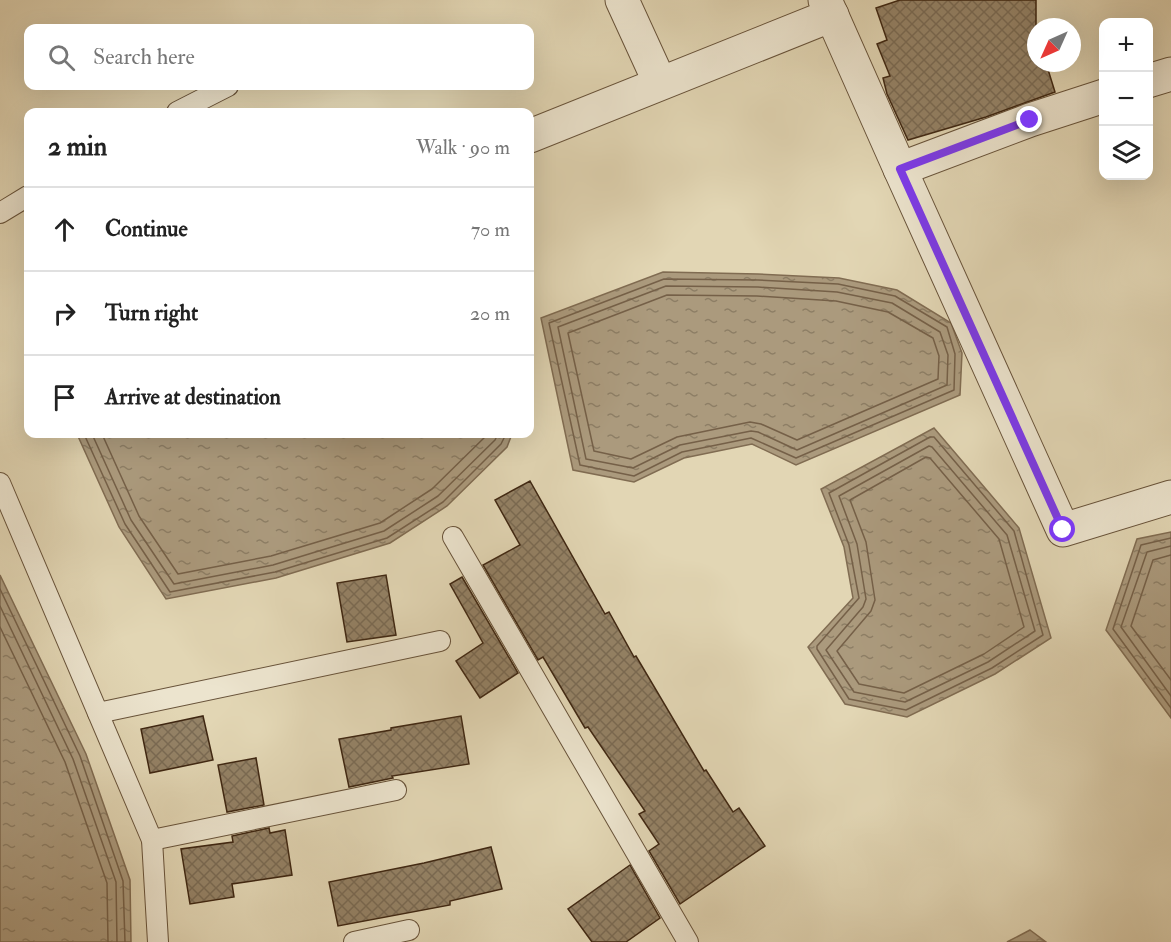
<!DOCTYPE html>
<meta charset="utf-8">
<style>
body{margin:0;font-family:"IM FELL Double Pica",serif;background:#f2f2f2;color:#222}
.controls{position:absolute;right:18px;top:18px;display:grid;overflow:hidden;border-radius:12px;box-shadow:0 6px 24px #0002}
.controls button{width:54px;height:54px;display:grid;place-items:center;padding:0;border:0;border-bottom:2px solid #e0e0e0;background:#fff;color:#222;font:30px sans-serif}
.compass{position:absolute;left:1027px;top:18px;width:54px;height:54px;border-radius:50%;background:#fff;box-shadow:0 6px 24px #0002;rotate:225deg}
.stop{position:absolute;width:18px;height:18px;margin:-14px;border:4px solid #7c3aed;border-radius:50%;background:#fff}
.stop.end{background:#7c3aed;border-color:#fff;box-shadow:0 2px 6px #0008}
.list{margin:0;padding:0;list-style:none}
h2{display:flex;justify-content:space-between;align-items:center;height:78px;margin:0;padding:0 24px;font-size:26px}
h2 small{font-size:20px;font-weight:400;color:#767676}
.list li{display:grid;grid-template-columns:39px 1fr auto;gap:18px;align-items:center;box-sizing:border-box;height:84px;padding:0 24px;border-top:2px solid #e0e0e0}
.list b{display:block;font-size:22px;white-space:nowrap}
.list em{font-size:20px;font-style:normal;color:#767676}
.icon{flex:none;width:33px;height:33px;fill:none;stroke:currentColor;stroke-width:2;stroke-linecap:round;stroke-linejoin:round}
.map{position:relative;flex:none;width:1171px;height:942px;overflow:hidden}
.search{position:absolute;background:#fff;box-shadow:0 6px 24px #0002;left:24px;top:24px;width:510px;height:66px;display:flex;align-items:center;gap:15px;box-sizing:border-box;padding:0 21px;border-radius:12px;color:#767676;font-size:22px}
.panel{position:absolute;background:#fff;box-shadow:0 6px 24px #0002;left:24px;top:108px;width:510px;height:330px;border-radius:12px}
.map>svg:first-child{display:block}
.water{fill:url(#water-ripples);stroke:#806c52;stroke-width:1.5}
.lines{fill:none;stroke-linecap:round;stroke-linejoin:round}
.shore{stroke:#756048;stroke-width:1.5}
.building{fill:url(#building-cross-hatch);stroke:#3f2712;stroke-width:1.5}
.service-casing{stroke:#68533a;stroke-width:22}
.minor-casing{stroke:#68533a;stroke-width:35}
.service{stroke:#ece4ce;stroke-width:20}
.minor{stroke:#ece4ce;stroke-width:33}
.route{stroke:#7c3aed;stroke-width:8}
</style>
<div class="map">
<svg width="1171" height="942" viewBox="0 0 1171 942">
<defs>
<pattern id="water-ripples" width="26" height="14" patternUnits="userSpaceOnUse" patternTransform="scale(1.5)"><rect width="26" height="14" fill="#ab9a7d"/><path d="M2 4q2-2 4 0t4 0M15 11q2-2 4 0t4 0" fill="none" stroke="#8d7e65"/></pattern>
<pattern id="building-cross-hatch" width="8" height="8" patternUnits="userSpaceOnUse" patternTransform="scale(1.5)"><rect width="8" height="8" fill="#948266"/><path d="M0 0l8 8M0 8l8-8" fill="none" stroke="#7a6a53"/></pattern>
</defs>
<rect width="100%" height="100%" fill="#e2d6b4"/>
<filter id="stains"><feTurbulence type="fractalNoise" baseFrequency=".00333" numOctaves="4"/><feColorMatrix values="0 0 0 0 .2 0 0 0 0 .09 0 0 0 0 .02 0 0 0 .5 -.17"/></filter>
<radialGradient id="worn" r=".72"><stop offset=".6" stop-color="#630" stop-opacity="0"/><stop offset="1" stop-color="#630" stop-opacity=".3"/></radialGradient>
<g class="water">
<polygon points="663,272 758,274 839,278 897,290 951,323 962,353 960,395 796,465 752,444 684,458 634,482 573,470 541,318"/>
<polygon points="934,428 1019,528 1051,638 995,674 907,717 845,704 808,647 853,598 844,547 821,489"/>
<polygon points="77,434 512,434 507,447 447,506 390,543 276,578 166,599 119,527"/>
<polygon points="1171,532 1171,718 1106,630 1137,539"/>
<polygon points="0,575 86,754 130,880 131,942 0,942"/>
<polygon points="1030,930 1046,942 1007,942"/>
</g>
<g class="lines">
<g class="shore">
<polygon points="664,279 758,280 838,284 895,296 947,327 955,354 954,390 796,458 751,438 682,452 634,476 580,465 549,323"/>
<polygon points="666,286 758,287 837,292 892,303 940,332 948,355 947,385 797,450 758,432 751,431 680,445 633,468 586,459 558,327"/>
<polygon points="667,295 757,296 836,301 888,312 933,338 939,356 938,379 797,440 761,424 750,422 677,437 631,459 594,451 568,333"/>
<polyline points="84,434 125,524 170,592 275,572 387,538 443,502 501,444 506,434"/>
<polyline points="92,434 131,520 174,584 273,565 384,531 438,496 495,440 498,434"/>
<polyline points="102,434 139,516 178,574 271,556 380,523 432,489 488,434"/>
<polygon points="930,437 934,437 1014,531 1043,635 992,668 906,710 849,699 817,649 817,646 859,598 849,545 829,493"/>
<polygon points="929,446 932,447 1007,535 1035,631 988,662 905,702 854,692 826,650 863,607 866,599 857,544 839,496"/>
<polygon points="926,457 930,458 999,539 1024,627 984,654 904,693 859,684 837,651 871,611 875,600 866,542 850,500"/>
<polyline points="1171,538 1141,545 1113,629 1171,708"/>
<polyline points="1171,546 1147,552 1121,627 1171,696"/>
<polyline points="1171,555 1153,560 1131,626 1171,680"/>
<polyline points="0,589 80,756 123,881 125,942"/>
<polyline points="0,606 73,759 116,882 117,942"/>
<polyline points="0,627 65,762 107,883 108,942"/>
</g>
</g>
<g class="building">
<polygon points="900,0 1036,0 1036,63 1046,63 1055,92 986,117 908,140 887,94 883,78 890,76 877,44 887,40 876,8"/>
<polygon points="530,481 605,614 609,612 634,657 636,656 704,771 706,770 733,812 739,808 765,846 680,904 649,851 659,844 639,814 645,811 588,727 585,728 543,657 538,660 483,565 520,545 495,500"/>
<polygon points="386,575 396,635 347,642 337,583"/>
<polygon points="462,577 518,673 480,698 456,661 483,643 450,584"/>
<polygon points="203,716 213,760 150,773 141,729"/>
<polygon points="461,716 469,764 392,776 393,778 349,787 339,739 391,730 391,728"/>
<polygon points="256,758 264,805 227,812 218,765"/>
<polygon points="269,828 270,833 285,830 292,875 232,884 234,897 190,904 181,849 233,842 232,836"/>
<polygon points="491,847 502,889 450,901 450,905 338,926 329,882 424,863"/>
<polygon points="630,865 660,918 626,942 592,942 568,909"/>
</g>
<g class="lines">
<defs>
<g id="service">
<polyline points="177,112 228,86"/>
<polyline points="0,213 28,196"/>
<polyline points="0,483 152,840 158,942"/>
<polyline points="453,537 688,942"/>
<polyline points="98,713 440,641"/>
<polyline points="152,840 396,790"/>
<polyline points="354,942 409,930"/>
</g>
<g id="minor">
<polyline points="622,0 660,83"/>
<polyline points="825,0 900,169 1063,530 1171,497"/>
<polyline points="1148,81 1171,74"/>
<polyline points="530,136 832,15"/>
<polyline points="900,169 1030,120 1104,96"/>
</g>
</defs>
<use href="#service" class="service-casing"/>
<use href="#minor" class="minor-casing"/>
<use href="#service" class="service"/>
<use href="#minor" class="minor"/>
</g>
<g class="lines">
<polyline class="route" points="1030,120 900,169 1063,530"/>
</g>
<rect width="100%" height="100%" filter="url(#stains)"/>
<rect width="100%" height="100%" fill="url(#worn)"/>
</svg>
<div class="controls">
<button>+</button>
<button>−</button>
<button><svg class="icon" aria-label="layers" viewBox="0 0 24 24"><path d="M12 4l9 5-9 5-9-5zM3 14l9 5 9-5"/></svg></button>
</div>
<svg class="compass" viewBox="-18 -18 36 36"><path d="M0-13l5 13h-10z" fill="#e53935"/><path d="M0 13l5-13h-10z" fill="#767676"/></svg>
<div class="stop" style="left:1063px;top:530px"></div>
<div class="stop end" style="left:1030px;top:120px"></div>
<div class="search"><svg class="icon" aria-label="search" viewBox="0 0 24 24"><circle cx="10" cy="10" r="6"/><path d="M15 15l6 6"/></svg>Search here</div>
<section class="panel">
<h2>2 min<small>Walk · 90 m</small></h2>
<ul class="list">
<li><svg class="icon" aria-label="ahead" viewBox="0 0 24 24"><path d="M12 20V5M6 11l6-6 6 6"/></svg><div><b>Continue</b></div><em>70 m</em></li>
<li><svg class="icon" aria-label="right" viewBox="0 0 24 24"><path d="M7 20v-9h11M14 6l5 5-5 5"/></svg><div><b>Turn right</b></div><em>20 m</em></li>
<li><svg class="icon" aria-label="arrive" viewBox="0 0 24 24"><path d="M6 21V4h12l-3 4 3 4H6"/></svg><div><b>Arrive at destination</b></div></li>
</ul>
</section>
</div>
